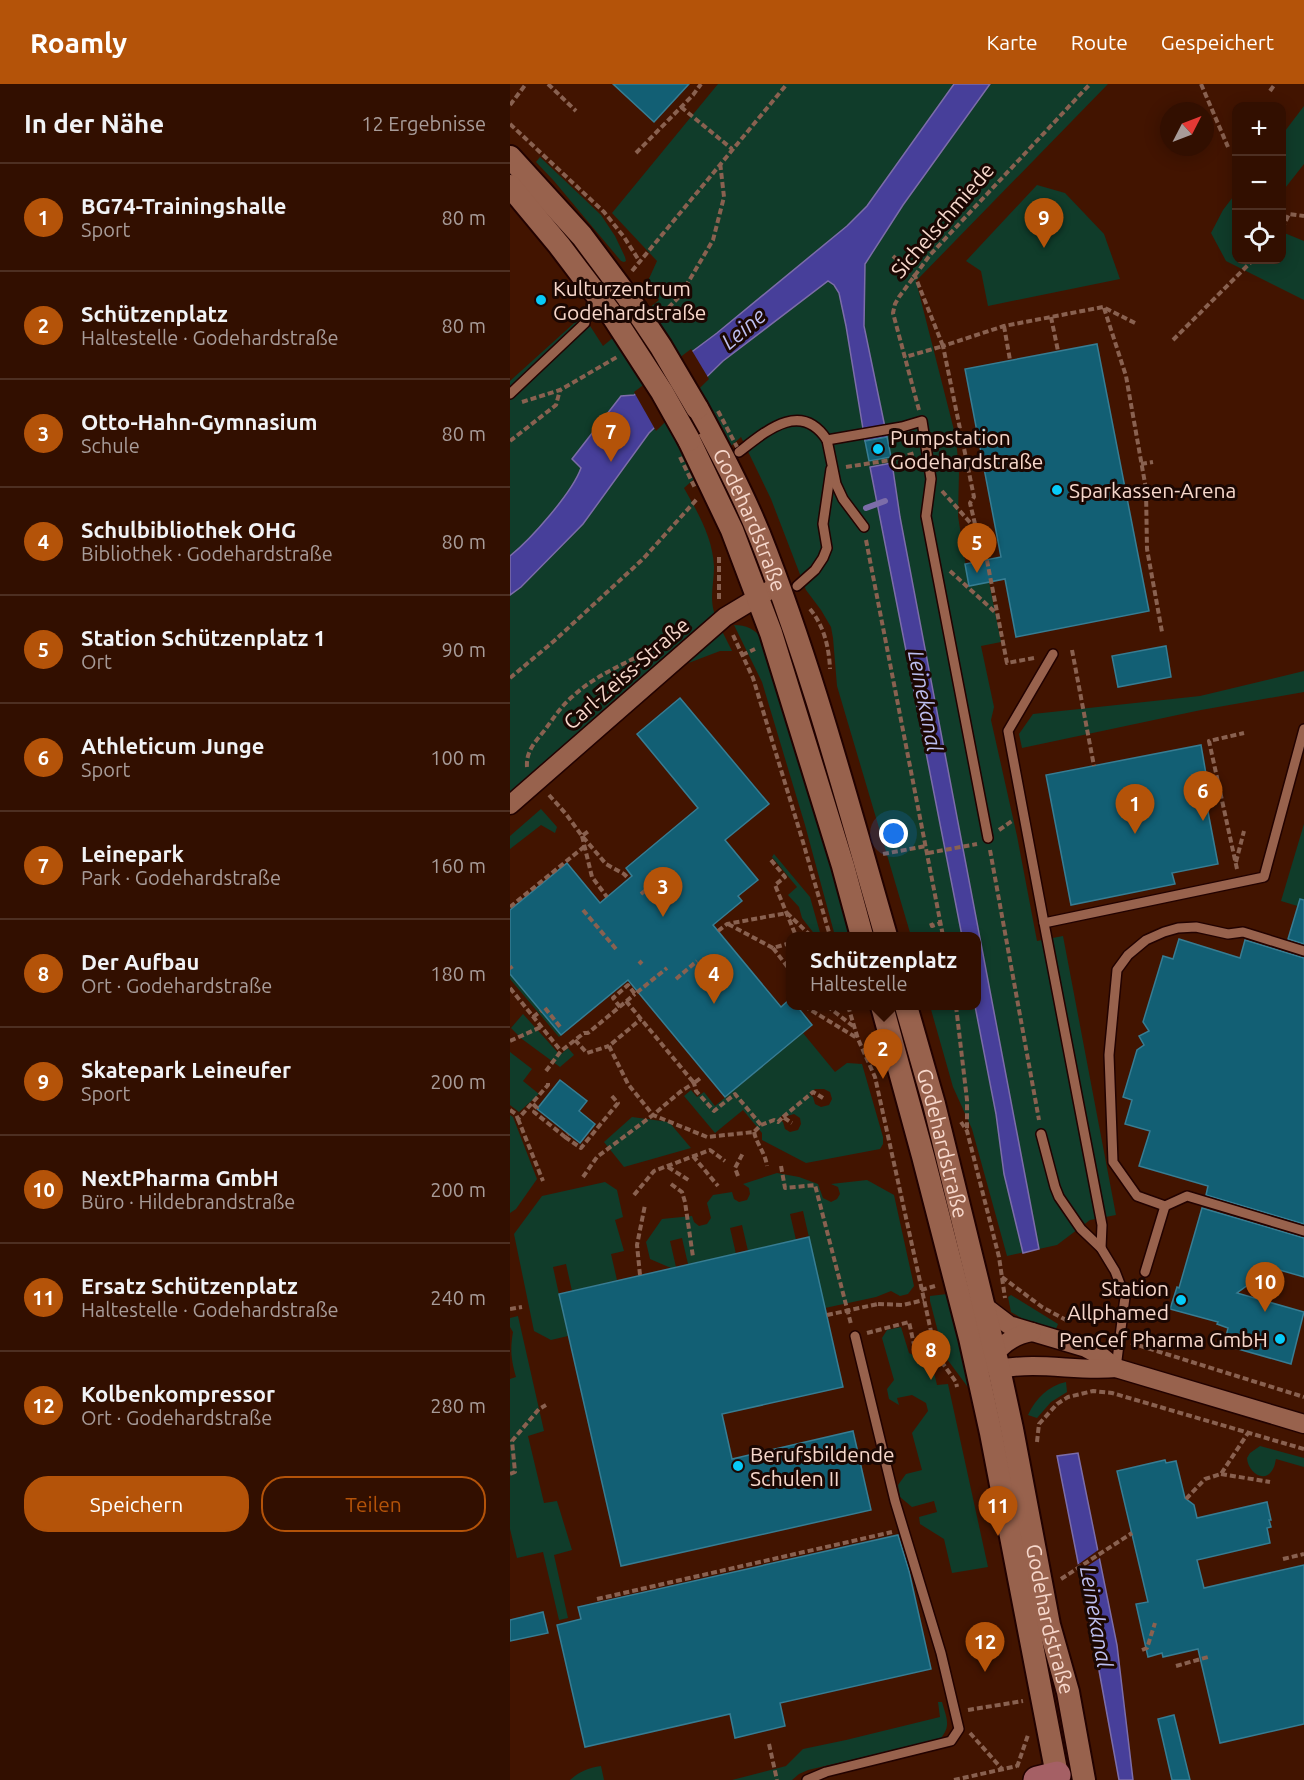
<!DOCTYPE html>
<html lang="de">
<meta charset="utf-8">
<style>
body{margin:0;font-family:Ubuntu,sans-serif;background:#3a180a;color:#f1f3f6}
.controls{position:absolute;right:18px;top:18px;display:grid;overflow:hidden;border-radius:12px;box-shadow:0 3px 15px #0003}
.controls button{width:54px;height:54px;display:grid;place-items:center;padding:0;border:0;border-bottom:2px solid #4d2f22;background:#320f00;color:#f1f3f6;font:30px sans-serif}
.compass{position:absolute;left:650px;top:18px;width:54px;height:54px;border-radius:50%;background:#320f00;box-shadow:0 3px 15px #0003;rotate:48deg}
.you{position:absolute;left:384px;top:750px;width:21px;height:21px;margin:-15px;border:4px solid #fff;border-radius:50%;background:#1a73e8;box-shadow:0 0 0 9px #1a73e833}
.badge{display:grid;place-items:center;width:39px;height:39px;border-radius:50%;background:#b45309;color:#fff;font-size:20px;font-weight:700}
.pin{position:absolute;translate:-50% -50px;filter:drop-shadow(0 2px 3px #0008)}
.pin::after{content:'';position:absolute;top:32px;width:21px;height:18px;background:inherit;clip-path:polygon(0 0,100% 0,50% 100%)}
.popup{position:absolute;left:276px;top:848px;width:195px;height:78px;box-sizing:border-box;display:grid;place-content:center;border-radius:12px;background:#320f00;filter:drop-shadow(0 2px 4px #0005);font-size:20px;white-space:nowrap;color:#a89c99}
.popup b{font-size:22px;color:#f1f3f6}
.popup::after{content:'';position:absolute;left:50%;top:100%;margin-left:-12px;border:12px solid transparent;border-top-color:#320f00}
.list{margin:0;padding:0;list-style:none}
h2{display:flex;justify-content:space-between;align-items:center;height:78px;margin:0;padding:0 24px;font-size:26px}
h2 small{font-size:20px;font-weight:400;color:#a89c99}
.list li{display:grid;grid-template-columns:39px 1fr auto;gap:18px;align-items:center;box-sizing:border-box;height:108px;padding:0 24px;border-top:2px solid #4d2f22}
.list b{display:block;font-size:22px;white-space:nowrap}
.list p{margin:0;font-size:20px;white-space:nowrap;color:#a89c99}
.list em{font-size:20px;font-style:normal;color:#a89c99}
.actions{display:flex;gap:12px;padding:18px 24px}
.actions a{flex:1;padding:14px 0;border:2px solid #b45309;border-radius:24px;text-align:center;font-size:21px;color:#b45309}
.actions .main{background:#b45309;color:#fff}
.icon{flex:none;width:33px;height:33px;fill:none;stroke:currentColor;stroke-width:2;stroke-linecap:round;stroke-linejoin:round}
.map{position:relative;flex:none;width:794px;height:1696px;overflow:hidden}
header{display:flex;align-items:center;gap:36px;box-sizing:border-box;height:84px;padding:0 30px;background:#b45309;color:#fff}
header strong{font-size:28px}
nav{display:flex;gap:33px;margin-inline-start:auto;font-size:21px}
main{display:flex}
aside{flex:1;background:#320f00}
.map>svg:first-child{display:block}
.green{fill:#103c2a;fill-rule:evenodd}
.water{fill:#473f9a;stroke:#7c6da9;stroke-width:1.5}
.pier{fill:#421400}
.lines{fill:none;stroke-linecap:round;stroke-linejoin:round}
.stream{stroke:#7c6da9;stroke-width:6}
.building{fill:#125f74;stroke:#377d93;stroke-width:1.5}
.service-casing{stroke:#220200;stroke-width:12}
.minor-casing{stroke:#220200;stroke-width:21}
.tertiary-casing{stroke:#220200;stroke-width:26}
.secondary-casing{stroke:#220200;stroke-width:30}
.path{stroke:#896150;stroke-width:4;stroke-dasharray:6 3;stroke-linecap:butt}
.service{stroke:#98624d;stroke-width:9}
.minor{stroke:#98624d;stroke-width:18}
.tertiary{stroke:#98624d;stroke-width:22}
.secondary{stroke:#a56065;stroke-width:27}
.tertiary-bridge-casing{stroke:#220200;stroke-width:26;stroke-linecap:butt}
.path-bridge{stroke:#896150;stroke-width:4;stroke-dasharray:6 3;stroke-linecap:butt}
.tertiary-bridge{stroke:#98624d;stroke-width:22}
.poi-dot{fill:#07cbf9;stroke:#1b0702;stroke-width:2}
.labels{text-anchor:middle;dominant-baseline:central;stroke-width:6;stroke-linejoin:round;paint-order:stroke}
.street-label{font-size:21px;fill:#f7d8cc;stroke:#1b0702}
.poi-label{font-size:21px;fill:#f7d8cc;stroke:#1b0702;text-anchor:start}
.water-label{font-size:22px;font-style:italic;fill:#bcbeef;stroke:#1b0702}
</style>
<header>
<strong>Roamly</strong>
<nav><a>Karte</a><a>Route</a><a>Gespeichert</a></nav>
</header>
<main>
<aside>
<h2>In der Nähe<small>12 Ergebnisse</small></h2>
<ul class="list">
<li><span class="badge">1</span><div><b>BG74-Trainingshalle</b><p>Sport</p></div><em>80 m</em></li>
<li><span class="badge">2</span><div><b>Schützenplatz</b><p>Haltestelle · Godehardstraße</p></div><em>80 m</em></li>
<li><span class="badge">3</span><div><b>Otto-Hahn-Gymnasium</b><p>Schule</p></div><em>80 m</em></li>
<li><span class="badge">4</span><div><b>Schulbibliothek OHG</b><p>Bibliothek · Godehardstraße</p></div><em>80 m</em></li>
<li><span class="badge">5</span><div><b>Station Schützenplatz 1</b><p>Ort</p></div><em>90 m</em></li>
<li><span class="badge">6</span><div><b>Athleticum Junge</b><p>Sport</p></div><em>100 m</em></li>
<li><span class="badge">7</span><div><b>Leinepark</b><p>Park · Godehardstraße</p></div><em>160 m</em></li>
<li><span class="badge">8</span><div><b>Der Aufbau</b><p>Ort · Godehardstraße</p></div><em>180 m</em></li>
<li><span class="badge">9</span><div><b>Skatepark Leineufer</b><p>Sport</p></div><em>200 m</em></li>
<li><span class="badge">10</span><div><b>NextPharma GmbH</b><p>Büro · Hildebrandstraße</p></div><em>200 m</em></li>
<li><span class="badge">11</span><div><b>Ersatz Schützenplatz</b><p>Haltestelle · Godehardstraße</p></div><em>240 m</em></li>
<li><span class="badge">12</span><div><b>Kolbenkompressor</b><p>Ort · Godehardstraße</p></div><em>280 m</em></li>
</ul>
<div class="actions"><a class="main">Speichern</a><a>Teilen</a></div>
</aside>
<div class="map">
<svg width="794" height="1696" viewBox="0 0 794 1696">
<rect width="100%" height="100%" fill="#421400"/>
<g class="green">
<path d="M208 0H598L406 197 446 354 449 388 448 432 459 502 479 498 491 558 471 562 484 623 481 636 507 752 527 857 553 852 606 1131 580 1136 547 1161 497 1172 462 1045 443 1003 420 922H466V852H401L327 602 323 554 321 543 311 526 296 506 261 415 231 353 174 404C188 429 203 454 204 483 204 499 199 515 205 531L0 710V297L73 231 93 262 149 216 137 199 147 177 102 129Z"/>
<polygon points="794,22 794,80 772,108 772,51"/>
<polygon points="30,73 91,131 105,152 115,173 116,177 114,178 111,177 44,97 26,78"/>
<polygon points="527,101 555,109 594,150 610,195 478,222 471,187 456,177"/>
<polygon points="726,109 726,176 772,176 772,148 794,157 794,216 716,177 701,149 713,126"/>
<path d="M224 541C236 541 245 545 252 555L332 816 338 852H325L295 741 252 598Z"/>
<polygon points="211,545 222,567 210,567 168,583"/>
<polygon points="794,587 794,608 691,626 512,664 509,650 523,630 690,612"/>
<polygon points="31,725 47,743 45,749 31,741 0,765 0,752"/>
<polygon points="794,740 794,824 771,817"/>
<polygon points="264,770 300,813 311,852 306,852 292,834 289,823 278,811 287,803 262,773"/>
<polygon points="0,890 51,951 49,953 0,895"/>
<polygon points="13,930 50,971 58,964 64,971 50,983 12,955 1,944"/>
<path d="M293 949 325 988 337 979 352 980 373 1053V1060L370 1065 296 1079 252 1056V1049L233 1026 205 1049 174 1012 181 1006 187 1013 194 1008 205 1022ZM305 1005H314L320 1008 322 1015 319 1021 311 1023 305 1020 303 1013 299 1010ZM274 1030 277 1032 284 1030 290 1034 291 1040 288 1046 280 1048 275 1045 273 1038 268 1035Z"/>
<polygon points="0,968 22,985 13,997 29,1010 9,1028 0,1021"/>
<polygon points="0,1031 3,1033 27,1095 6,1125 0,1129"/>
<polygon points="122,1033 159,1038 181,1064 114,1083 94,1058"/>
<polygon points="267,1089 289,1093 308,1100 313,1114 321,1118 327,1115 330,1110 328,1103 321,1100 357,1096 384,1111 404,1202 398,1210 390,1212 381,1207 366,1213 315,1224 293,1127 280,1130 286,1156 238,1167 232,1141 220,1144 226,1170 178,1180 172,1154 160,1157 166,1183 161,1184 140,1175 136,1158 152,1135 182,1132 184,1138 189,1142 197,1140 201,1134 197,1119 203,1111 222,1108 224,1115 229,1118 237,1116 240,1110 239,1104 233,1100"/>
<polygon points="95,1098 107,1106 113,1133 105,1136 114,1167 101,1170 107,1196 62,1207 56,1180 43,1183 58,1252 41,1256 24,1247 4,1150 32,1112"/>
<polygon points="437,1210 460,1306 434,1271 420,1217 420,1212"/>
<polygon points="501,1211 548,1240 546,1245 513,1235 501,1228 498,1213"/>
<path d="M8 1232 34 1347 18 1352 34 1419 47 1417 62 1466 44 1471 58 1534 49 1536 33 1468 7 1474 0 1445V1295L6 1293C1 1275 0 1266 3 1248L0 1243V1234Z"/>
<polygon points="391,1243 399,1269 422,1280 427,1301 438,1300 478,1483 442,1489 434,1455 410,1440 409,1433 427,1428 424,1417 402,1423 390,1413 388,1401 396,1390 412,1386 402,1349 418,1327 416,1319 402,1311 387,1314 389,1321 379,1315 377,1305 384,1296 372,1254 377,1246"/>
<path d="M556 1298 557 1308 541 1318 527 1334 518 1331C526 1314 538 1302 556 1298Z"/>
<path d="M750 1362 794 1374V1383L766 1375C765 1378 765 1382 763 1385 755 1400 738 1389 737 1374L740 1369Z"/>
<path d="M428 1618H432C436 1633 442 1642 430 1655L298 1686 289 1690 282 1696H222L276 1682 293 1665 336 1656 430 1633Z"/>
<path d="M91 1682 94 1696H60C70 1687 78 1684 91 1682Z"/>
</g>
<g class="water">
<path d="M444 0H480L393 121 355 180 354 242 377 353 355 357 336 242 329 209 324 201 318 197 213 277 139 349 73 440 11 503 0 511V472C21 455 62 409 71 384L62 375 111 312 124 311 207 249 337 142 357 122Z"/>
<polygon points="382,379 390,433 529,1165 513,1169 494,1090 486,1030 465,922 466,852 452,852 360,383"/>
<polygon points="568,1369 607,1561 623,1696 609,1696 584,1559 547,1372"/>
</g>
<g class="pier">
<polygon points="181,265 199,295 146,347 124,308"/>
<polygon points="591,1464 593,1472 567,1489 566,1482"/>
</g>
<g class="lines">
<polyline class="stream" points="356,424 375,417"/>
</g>
<g class="building">
<polygon points="103,0 179,0 144,38"/>
<polygon points="587,260 639,527 506,553 495,495 459,502 455,480 491,473 455,285"/>
<polygon points="377,353 381,373 359,377 355,357"/>
<polygon points="656,562 661,593 608,603 602,572"/>
<polygon points="170,614 259,720 215,756 248,796 228,812 232,817 203,841 271,923 280,915 280,921 286,921 302,941 215,1013 118,896 51,951 0,890 0,826 57,779 90,819 122,792 116,784 188,724 127,650"/>
<polygon points="691,661 696,690 691,691 708,780 662,789 665,800 561,821 536,691"/>
<polygon points="790,815 794,816 794,860 778,855"/>
<polygon points="669,855 730,874 735,856 794,874 794,1140 696,1111 698,1102 629,1082 640,1047 615,1040 622,1016 613,1013 627,966 634,961 629,952 639,947 633,938 653,872 663,875"/>
<polygon points="50,996 77,1017 69,1027 85,1040 70,1059 27,1025"/>
<polygon points="692,1124 794,1154 794,1193 759,1183 753,1190 727,1209 794,1228 781,1280 714,1261 718,1244 707,1240 708,1238 660,1225 667,1203 669,1204"/>
<polygon points="299,1153 333,1303 212,1330 222,1375 343,1347 361,1426 111,1482 49,1210"/>
<polygon points="655,1376 656,1379 666,1377 675,1414 684,1421 687,1434 757,1418 761,1436 759,1436 761,1443 757,1444 760,1459 687,1476 694,1504 794,1481 794,1640 710,1659 688,1565 653,1573 652,1569 638,1573 626,1520 638,1518 607,1387"/>
<polygon points="388,1451 399,1487 421,1585 270,1619 275,1642 225,1654 220,1630 75,1663 47,1541 71,1535 68,1523"/>
<polygon points="33,1528 38,1549 0,1557 0,1536"/>
<polygon points="664,1631 680,1696 662,1696 648,1635"/>
</g>
<g class="lines">
<defs>
<g id="service">
<polyline points="0,310 75,239"/>
<polyline points="317,356 326,400 333,415 354,443"/>
<path d="M229 368C256 347 291 316 317 356L392 343 412 337 421 395 416 432 478 754"/>
<polyline points="287,502 305,486 313,474 317,464 313,440 321,385"/>
<polyline points="534,839 498,647 543,570"/>
<polyline points="794,867 733,848 718,850 686,843 668,844 654,848 636,856 618,871 607,886 599,971 603,1078 627,1112 655,1122 677,1112 794,1147"/>
<polyline points="531,1050 545,1103 549,1113 571,1145 591,1164 605,1187 615,1213 606,1284"/>
<polyline points="591,1164 592,1141 534,839 754,793 794,645"/>
<polyline points="635,1188 655,1122"/>
<polyline points="297,1696 316,1688 441,1657 449,1645 431,1569 385,1417 345,1252"/>
</g>
<g id="minor">
<polyline points="0,721 215,533 268,501"/>
<polyline points="474,1222 499,1241 576,1264 591,1272 606,1284 794,1340"/>
<path d="M478 1277 489 1285C530 1277 567 1288 606 1284"/>
<path d="M479 1278C490 1261 503 1251 522 1248"/>
</g>
<g id="tertiary">
<polyline points="0,73 72,152 119,215"/>
<polyline points="0,102 49,161 102,231"/>
<path id="s1" d="M187 324C209 365 231 406 249 450 301 581 337 717 376 852"/>
<polyline points="179,356 222,446 261,549 333,782 352,852"/>
<polyline points="372,922 413,1072 460,1254 481,1349 548,1696"/>
<path id="s2" d="M396 922 424 1020 489 1285 502 1345 539 1541 558 1608 574 1696"/>
</g>
<polyline id="secondary" points="527,1696 547,1691"/>
</defs>
<use href="#service" class="service-casing"/>
<use href="#minor" class="minor-casing"/>
<use href="#tertiary" class="tertiary-casing"/>
<use href="#secondary" class="secondary-casing"/>
<g class="path">
<polyline points="38,0 66,27"/>
<polyline points="691,0 718,63"/>
<polyline points="760,7 765,0"/>
<polyline points="0,21 16,0"/>
<polyline points="171,23 222,65"/>
<polyline points="0,40 94,128 114,153 130,178"/>
<polyline points="126,69 183,11 191,0"/>
<polyline points="772,145 779,130 794,132"/>
<polyline points="383,172 405,192 433,262 395,273"/>
<polyline points="122,187 277,0"/>
<polyline points="594,224 616,292 636,405 637,465 652,548"/>
<polyline points="152,230 170,212 203,156 214,113 210,78"/>
<polyline points="541,233 548,267"/>
<polyline points="494,242 500,276"/>
<polyline points="663,256 743,176"/>
<polyline points="12,318 50,306 107,273"/>
<polyline points="409,326 383,229 385,220 389,213 420,171 580,0"/>
<polyline points="0,357 46,321 50,306"/>
<polyline points="631,380 643,378"/>
<polyline points="336,383 381,376 405,369"/>
<polyline points="432,407 465,444"/>
<polyline points="472,451 472,441"/>
<polyline points="356,456 433,852"/>
<polyline points="209,473 209,516"/>
<polyline points="440,487 486,529"/>
<path d="M300 525C314 542 319 563 320 585"/>
<polyline points="223,551 243,594 293,758 320,852"/>
<polyline points="562,566 584,682"/>
<polyline points="232,571 245,565"/>
<polyline points="524,574 497,579 472,451 466,444 460,419 464,413 433,262 494,242 593,223 625,239"/>
<polyline points="0,594 44,557 133,475 187,415"/>
<path d="M17 683C16 668 24 659 34 647 43 635 51 622 63 612 91 586 130 575 161 553"/>
<polyline points="39,711 56,730 72,752 80,746"/>
<polyline points="489,746 502,737"/>
<polyline points="72,752 82,793 97,813"/>
<polyline points="73,753 96,780 114,790 119,795"/>
<polyline points="480,766 529,1036"/>
<polyline points="418,769 467,760"/>
<polyline points="373,770 416,762"/>
<polyline points="261,776 275,793 265,801 286,852"/>
<polyline points="726,778 734,747"/>
<polyline points="727,785 699,657 734,649"/>
<polyline points="131,810 157,789 161,794 145,808 141,804 157,791"/>
<polyline points="0,823 75,762"/>
<polyline points="73,826 106,865"/>
<polyline points="421,839 422,842 431,839"/>
<polyline points="218,840 263,864 280,859"/>
<polyline points="208,847 217,840 277,829 301,852"/>
<polyline points="263,864 280,886"/>
<polyline points="129,880 132,877"/>
<polyline points="0,882 2,885"/>
<polyline points="166,895 187,877"/>
<polyline points="0,904 51,967"/>
<polyline points="116,917 184,999 192,993"/>
<polyline points="294,922 347,954"/>
<polyline points="317,922 343,942"/>
<polyline points="338,922 348,955 365,993 426,1270 446,1298 447,1303"/>
<polyline points="446,922 457,1016 457,1046"/>
<polyline points="110,923 103,914 118,901 125,910 157,884"/>
<polyline points="35,924 51,944"/>
<polyline points="23,933 31,927"/>
<polyline points="65,956 77,969 99,962"/>
<polyline points="0,957 31,943"/>
<polyline points="36,987 51,967 74,949 78,949 125,910"/>
<polyline points="23,1020 27,1024 24,1028 55,1053 58,1050"/>
<polyline points="0,1026 6,1030 8,1035 38,1001 38,997"/>
<polyline points="273,1033 303,1008 313,1014"/>
<polyline points="8,1035 33,1097"/>
<polyline points="451,1038 457,1047 489,1173 495,1214"/>
<polyline points="251,1041 225,1010 204,1027 186,1007 184,999 170,1008 143,1031 197,1053 244,1048 251,1041 264,1036 268,1038 273,1033 282,1039"/>
<path d="M244 1048C247 1061 255 1068 257 1082"/>
<polyline points="55,1053 71,1064 108,1019 101,1011"/>
<polyline points="183,1072 208,1102"/>
<polyline points="271,1082 275,1104 305,1101 341,1240"/>
<polyline points="158,1083 180,1097"/>
<polyline points="228,1092 225,1084 233,1069"/>
<polyline points="73,1093 87,1073 143,1031 118,1000 99,962 131,935"/>
<polyline points="161,1100 172,1108 175,1118 183,1173"/>
<polyline points="124,1111 144,1087 200,1066 215,1077"/>
<polyline points="130,1191 127,1161 135,1121"/>
<polyline points="492,1193 532,1223 558,1237"/>
<polyline points="411,1206 425,1202"/>
<polyline points="368,1220 393,1221 414,1216"/>
<polyline points="0,1225 12,1223"/>
<polyline points="357,1249 399,1238 405,1265 426,1270"/>
<polyline points="621,1259 794,1313"/>
<polyline points="527,1358 529,1340 547,1320 558,1313 583,1307 602,1309 794,1365"/>
<polyline points="0,1390 5,1388 2,1357 29,1325 36,1321"/>
<polyline points="711,1390 760,1398"/>
<polyline points="676,1415 695,1395 711,1390 738,1349"/>
<polyline points="773,1475 794,1470"/>
<polyline points="551,1495 622,1449"/>
<polyline points="87,1515 382,1448"/>
<polyline points="632,1566 637,1564 645,1539"/>
<polyline points="666,1582 698,1573"/>
<polyline points="458,1626 513,1617"/>
<polyline points="460,1649 492,1685"/>
<polyline points="259,1660 267,1696"/>
<polyline points="507,1683 518,1651"/>
<polyline points="444,1696 507,1682"/>
</g>
<use href="#service" class="service"/>
<use href="#minor" class="minor"/>
<use href="#tertiary" class="tertiary"/>
<use href="#secondary" class="secondary"/>
<defs>
<g id="tertiary-bridge">
<polyline points="119,215 151,263 187,324"/>
<polyline points="102,231 152,308 179,356"/>
</g>
</defs>
<use href="#tertiary-bridge" class="tertiary-bridge-casing"/>
<g class="path-bridge">
<polyline points="208,327 227,363"/>
<polyline points="170,373 185,404"/>
<polyline points="317,1231 368,1220"/>
</g>
<use href="#tertiary-bridge" class="tertiary-bridge"/>
</g>
<g class="poi-dot">
<circle cx="31" cy="216" r="6"/>
<circle cx="368" cy="365" r="6"/>
<circle cx="547" cy="406" r="6"/>
<circle cx="671" cy="1216" r="6"/>
<circle cx="770" cy="1255" r="6"/>
<circle cx="228" cy="1382" r="6"/>
</g>
<g class="labels">
<g class="street-label">
<text transform="translate(432 136) rotate(-49)">Sichelschmiede</text>
<text stroke="none"><textPath href="#s1" startOffset="124">Godehardstraße</textPath></text>
<text transform="translate(116 589) rotate(-41)">Carl-Zeiss-Straße</text>
<text stroke="none"><textPath href="#s2" startOffset="142">Godehardstraße</textPath></text>
<text stroke="none"><textPath href="#s2" startOffset="630">Godehardstraße</textPath></text>
</g>
<g class="poi-label">
<text x="43" y="204">Kulturzentrum<tspan x="43" dy="24">Godehardstraße</tspan></text>
<text x="380" y="353">Pumpstation<tspan x="380" dy="24">Godehardstraße</tspan></text>
<text x="559" y="406">Sparkassen-Arena</text>
<text x="659" y="1204" text-anchor="end">Station<tspan x="659" dy="24">Allphamed</tspan></text>
<text x="758" y="1255" text-anchor="end">PenCef Pharma GmbH</text>
<text x="240" y="1370">Berufsbildende<tspan x="240" dy="24">Schulen II</tspan></text>
</g>
<g class="water-label">
<text transform="translate(233 244) rotate(-40)">Leine</text>
<text transform="translate(416 617) rotate(79)">Leinekanal</text>
<text transform="translate(587 1533) rotate(80)">Leinekanal</text>
</g>
</g>
</svg>
<div class="controls">
<button>+</button>
<button>−</button>
<button><svg class="icon" aria-label="locate" viewBox="0 0 24 24"><circle cx="12" cy="12" r="6"/><path d="M12 2v4M12 18v4M2 12h4M18 12h4"/></svg></button>
</div>
<svg class="compass" viewBox="-18 -18 36 36"><path d="M0-13l5 13h-10z" fill="#e53935"/><path d="M0 13l5-13h-10z" fill="#a89c99"/></svg>
<div class="you"></div>
<div class="pin badge" style="left:625px;top:750px">1</div>
<div class="pin badge" style="left:373px;top:995px">2</div>
<div class="popup"><b>Schützenplatz</b>Haltestelle</div>
<div class="pin badge" style="left:153px;top:833px">3</div>
<div class="pin badge" style="left:204px;top:920px">4</div>
<div class="pin badge" style="left:467px;top:489px">5</div>
<div class="pin badge" style="left:693px;top:737px">6</div>
<div class="pin badge" style="left:101px;top:378px">7</div>
<div class="pin badge" style="left:421px;top:1296px">8</div>
<div class="pin badge" style="left:534px;top:164px">9</div>
<div class="pin badge" style="left:755px;top:1228px">10</div>
<div class="pin badge" style="left:488px;top:1452px">11</div>
<div class="pin badge" style="left:475px;top:1588px">12</div>
</div>
</main>
